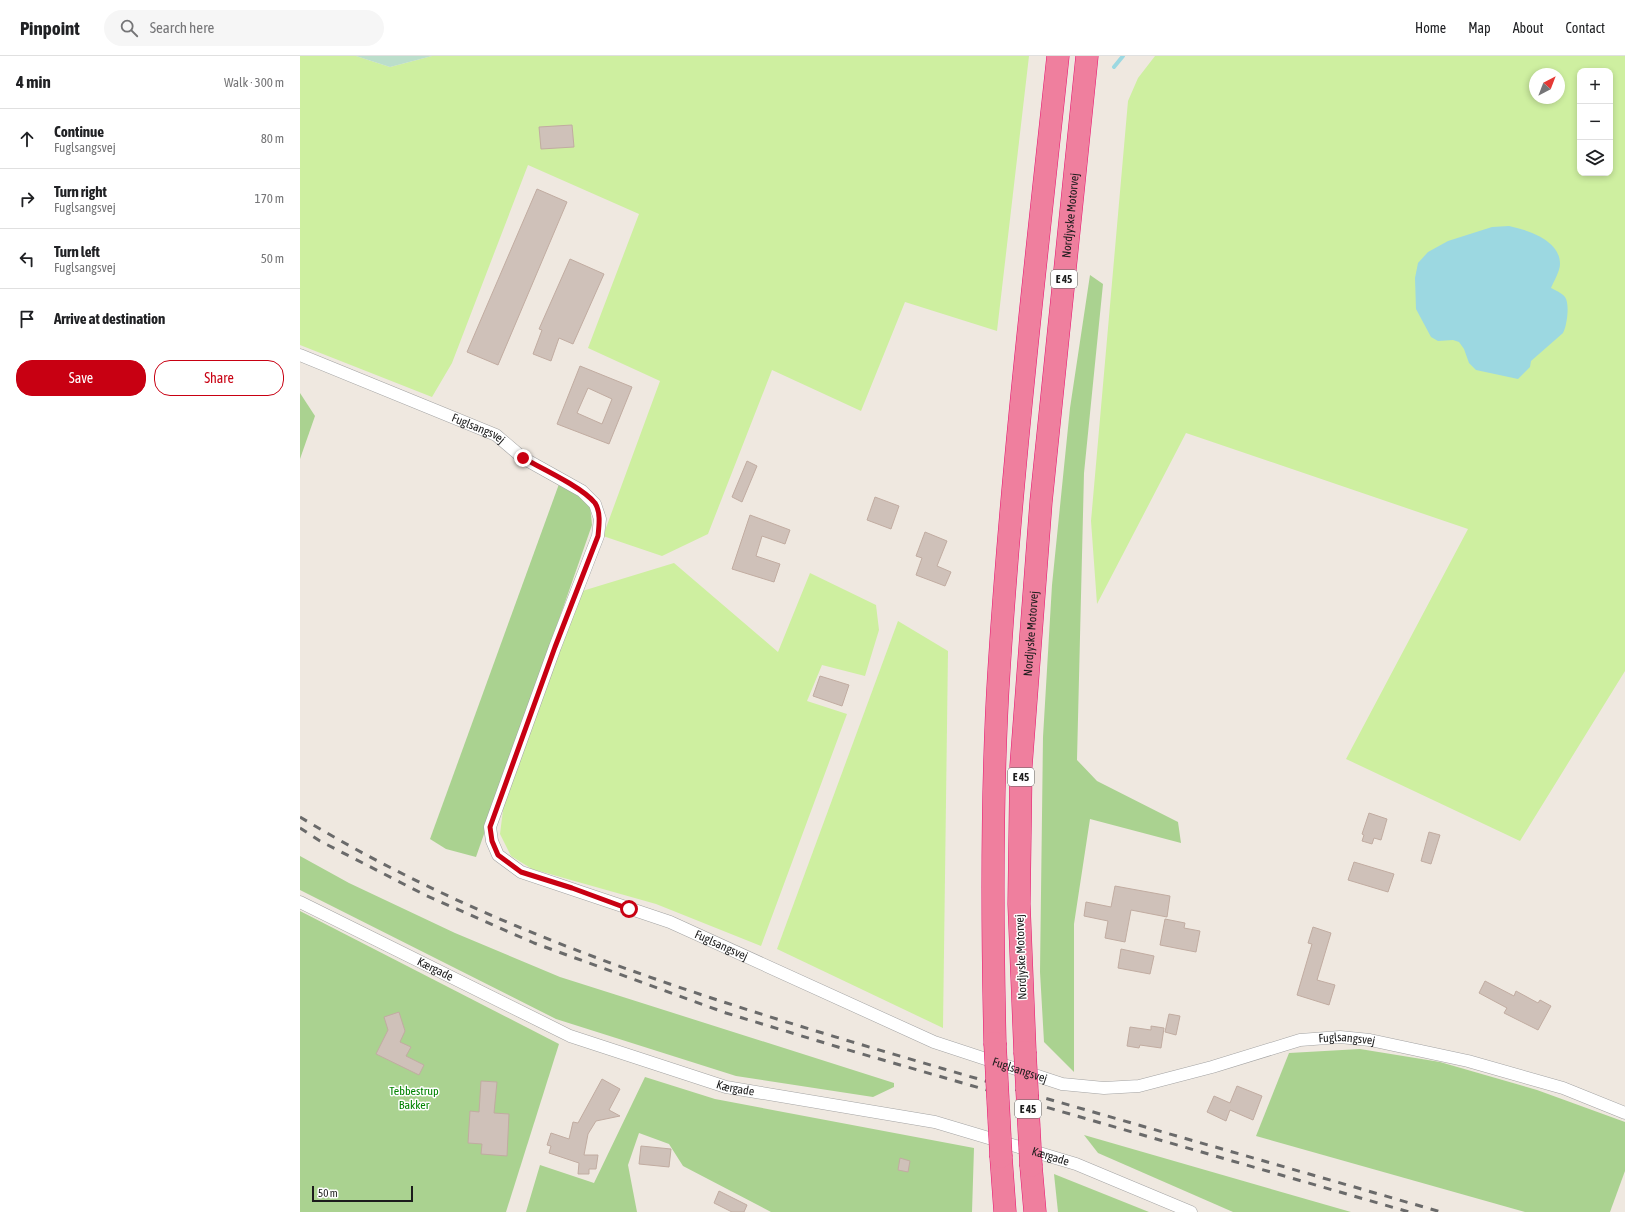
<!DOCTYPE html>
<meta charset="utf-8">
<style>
body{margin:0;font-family:"Asap Condensed",sans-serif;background:#f6f6f6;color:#202124}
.controls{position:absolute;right:12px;top:12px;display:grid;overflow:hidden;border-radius:8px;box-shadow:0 2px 6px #0003}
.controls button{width:36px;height:36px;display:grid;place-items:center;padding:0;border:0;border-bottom:1px solid #e0e0e0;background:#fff;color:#202124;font:20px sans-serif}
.compass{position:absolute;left:1229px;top:12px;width:36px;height:36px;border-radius:50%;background:#fff;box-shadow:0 2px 6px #0003;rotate:42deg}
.scale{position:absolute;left:12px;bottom:10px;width:101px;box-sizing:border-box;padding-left:4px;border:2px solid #1c1c1c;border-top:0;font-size:11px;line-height:14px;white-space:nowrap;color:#1c1c1c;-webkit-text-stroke:3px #fff;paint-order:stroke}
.stop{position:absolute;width:12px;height:12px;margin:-9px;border:3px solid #c80012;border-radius:50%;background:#fff}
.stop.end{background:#c80012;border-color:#fff;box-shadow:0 1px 4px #0008}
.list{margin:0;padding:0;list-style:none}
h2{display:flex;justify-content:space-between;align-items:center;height:52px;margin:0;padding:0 16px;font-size:17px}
h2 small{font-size:13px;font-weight:400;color:#757577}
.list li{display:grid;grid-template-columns:26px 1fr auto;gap:12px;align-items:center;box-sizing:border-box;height:60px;padding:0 16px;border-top:1px solid #e0e0e0}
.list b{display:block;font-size:15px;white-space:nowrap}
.list p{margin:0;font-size:13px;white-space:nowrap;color:#757577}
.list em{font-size:13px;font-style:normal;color:#757577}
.actions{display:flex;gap:8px;padding:12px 16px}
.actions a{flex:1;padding:9px 0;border:1px solid #c80012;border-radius:16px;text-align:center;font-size:14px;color:#c80012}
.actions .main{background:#c80012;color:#fff}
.icon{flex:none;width:22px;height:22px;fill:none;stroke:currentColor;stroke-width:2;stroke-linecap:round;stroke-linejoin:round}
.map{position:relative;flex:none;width:1325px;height:1156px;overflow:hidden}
header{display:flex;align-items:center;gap:24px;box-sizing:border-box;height:56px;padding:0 20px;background:#fff;border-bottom:1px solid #e0e0e0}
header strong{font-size:19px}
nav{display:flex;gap:22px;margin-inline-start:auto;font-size:14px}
.search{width:280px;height:36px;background:#f6f6f6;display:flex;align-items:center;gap:10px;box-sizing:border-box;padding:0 14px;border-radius:22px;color:#757577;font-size:15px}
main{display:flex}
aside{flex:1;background:#fff}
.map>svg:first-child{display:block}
.grass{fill:#ceefa0;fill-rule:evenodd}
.forest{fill:#aad290}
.wetland{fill:#bbdecb}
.water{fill:#9cd8e1}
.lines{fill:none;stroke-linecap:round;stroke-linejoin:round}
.stream{stroke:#9cd8e1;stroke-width:4}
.building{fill:#cfc1b9;stroke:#c1aca1;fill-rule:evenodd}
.street-casing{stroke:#a3a3a3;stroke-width:13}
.highway-casing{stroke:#e7136f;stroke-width:23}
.street{stroke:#fff;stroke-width:12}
.highway{stroke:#ef7f9e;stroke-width:22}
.rail{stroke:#6a6a6a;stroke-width:3;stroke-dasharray:8 8;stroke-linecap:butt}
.highway-bridge-casing{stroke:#e7136f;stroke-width:23;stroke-linecap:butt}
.highway-bridge{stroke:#ef7f9e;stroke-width:22}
.route{stroke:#c80012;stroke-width:5}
.labels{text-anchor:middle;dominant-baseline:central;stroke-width:3;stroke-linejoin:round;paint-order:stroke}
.shield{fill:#fff;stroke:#606060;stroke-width:1}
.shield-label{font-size:11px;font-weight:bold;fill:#1c1c1c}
.street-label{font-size:12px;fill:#1c1c1c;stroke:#fff}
.park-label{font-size:12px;fill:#028301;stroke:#fff}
</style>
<header>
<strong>Pinpoint</strong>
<div class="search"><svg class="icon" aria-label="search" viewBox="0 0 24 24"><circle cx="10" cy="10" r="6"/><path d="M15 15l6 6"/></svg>Search here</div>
<nav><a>Home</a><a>Map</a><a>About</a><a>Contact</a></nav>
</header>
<main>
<aside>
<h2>4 min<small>Walk · 300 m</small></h2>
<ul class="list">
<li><svg class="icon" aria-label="ahead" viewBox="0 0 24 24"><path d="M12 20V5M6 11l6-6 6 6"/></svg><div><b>Continue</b><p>Fuglsangsvej</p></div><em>80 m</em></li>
<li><svg class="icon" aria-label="right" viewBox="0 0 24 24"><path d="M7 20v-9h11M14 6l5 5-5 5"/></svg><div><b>Turn right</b><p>Fuglsangsvej</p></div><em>170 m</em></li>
<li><svg class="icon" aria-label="left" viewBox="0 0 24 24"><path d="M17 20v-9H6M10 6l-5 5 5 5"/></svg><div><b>Turn left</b><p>Fuglsangsvej</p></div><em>50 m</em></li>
<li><svg class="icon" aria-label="arrive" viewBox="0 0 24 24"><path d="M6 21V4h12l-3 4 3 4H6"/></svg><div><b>Arrive at destination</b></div></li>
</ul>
<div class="actions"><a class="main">Save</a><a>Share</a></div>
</aside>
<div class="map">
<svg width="1325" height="1156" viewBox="0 0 1325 1156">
<rect width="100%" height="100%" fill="#efe8e0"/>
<g class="grass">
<polygon points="0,0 56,0 90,11 132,0 729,0 697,275 605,246 561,355 472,314 408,478 362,500 303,480 360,325 288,292 339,158 228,109 152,307 132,341 0,289"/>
<path d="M855 0H1325V615L1220 785 1046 703 1168 473 886 377 797 548 791 465 828 45 838 22ZM1280 15H1310V117H1280ZM1235 18H1259V42H1235Z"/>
<polygon points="374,507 478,596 510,517 576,549 579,574 565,620 522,609 507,645 547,658 461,890 356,848 232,813 211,800 200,778 204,746 279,536"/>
<polygon points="598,565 648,595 643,972 477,893"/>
</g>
<g class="forest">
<polygon points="790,219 803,228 784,417 777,704 797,725 878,766 881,787 790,763 774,868 774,1016 744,986 740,916 743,681 752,529 770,352"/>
<polygon points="0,337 15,360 0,403"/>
<polygon points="259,428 276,436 290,449 292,469 176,801 146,793 130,783"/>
<polygon points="0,800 49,827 155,877 260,921 594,1027 594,1031 573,1041 436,1020 256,963 0,834"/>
<polygon points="0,855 259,988 206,1156 0,1156"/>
<polygon points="1060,993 1140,1006 1237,1034 1325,1066 1325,1115 1310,1156 1225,1156 956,1080 989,997"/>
<polygon points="345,1021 415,1043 674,1092 672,1156 471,1156 383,1110 369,1088 339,1077 328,1109 337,1156 226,1156 240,1109 294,1127"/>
<polygon points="784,1079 1051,1156 933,1156 798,1097"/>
<polygon points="754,1118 849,1156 758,1156"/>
</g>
<polygon class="wetland" points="56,0 132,0 90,11"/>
<path class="water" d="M1209 170C1228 174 1260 184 1260 208 1260 215 1254 225 1251 232 1255 234 1262 237 1265 241 1270 248 1267 270 1263 277L1231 305 1230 311 1218 323 1176 314 1169 307 1164 293 1159 286 1153 284 1138 285 1131 281 1116 253 1115 222 1118 207 1128 196 1148 185 1192 171Z"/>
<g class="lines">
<polyline class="stream" points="814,11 823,0"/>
</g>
<g class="building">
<polygon points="272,69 274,91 241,93 239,71"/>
<polygon points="237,133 267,146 198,309 167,296"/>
<polygon points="270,203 304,218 273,288 259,282 251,305 233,298 242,274 239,273"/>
<path d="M280 310 332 331 309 388 257 368ZM288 332 312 343 302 368 277 357Z"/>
<polygon points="447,405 457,410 442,446 432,441"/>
<polygon points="575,441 599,450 591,473 567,464"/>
<polygon points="450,459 490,474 485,488 462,480 456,500 480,508 474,526 432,513"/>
<polygon points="625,476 647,485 637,510 651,516 645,530 616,519 622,502 616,500"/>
<polygon points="520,620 549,629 542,650 513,640"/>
<polygon points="1069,757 1087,763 1081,784 1074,782 1072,788 1062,785 1064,779 1062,778"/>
<polygon points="1129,776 1140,779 1131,808 1121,805"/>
<polygon points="1054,806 1094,818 1088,836 1048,824"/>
<polygon points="815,830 870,840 867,861 831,854 825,886 805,882 808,865 784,860 786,846 811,851"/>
<polygon points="865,863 885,867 884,872 900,875 896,896 860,889"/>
<polygon points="1013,871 1031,877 1017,924 1035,929 1029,949 997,939 1012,888 1008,887"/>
<polygon points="821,893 854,900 850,918 818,912"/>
<polygon points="1185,925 1214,940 1216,935 1238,947 1240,944 1251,950 1238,974 1204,957 1207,952 1179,937"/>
<polygon points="99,956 105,975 100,986 111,991 106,1000 124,1009 119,1019 76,998 88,974 84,961"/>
<polygon points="869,958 880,960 876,979 865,976"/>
<polygon points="851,970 864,972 861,992 840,989 839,992 827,990 830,971 851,974"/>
<polygon points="302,1023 320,1033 309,1054 320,1060 296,1065 288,1078 284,1099 298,1099 296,1113 289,1113 289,1118 278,1118 279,1107 249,1097 251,1090 247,1089 251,1077 269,1083 273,1066 278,1067"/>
<polygon points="181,1025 197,1026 194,1057 209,1058 207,1100 181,1098 182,1088 168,1087 170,1055 179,1056"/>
<polygon points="937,1030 962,1040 953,1064 930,1054 926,1065 907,1056 914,1040 930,1047"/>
<polygon points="341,1090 371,1093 369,1111 339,1108"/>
<polygon points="600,1102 610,1105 608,1116 598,1114"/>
<polygon points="419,1135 447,1149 444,1156 432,1156 414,1147"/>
</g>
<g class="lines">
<defs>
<g id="street">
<path id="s1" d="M0 299 196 379 223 402 282 435 295 448 300 463 298 480 255 591 190 771 192 785 198 799 221 816 370 866 634 986 762 1028 804 1032 839 1030 912 1011 1000 984 1040 981 1070 984 1168 1005 1263 1032 1325 1057"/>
<path id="s2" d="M0 846 270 980 426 1031 635 1066 776 1108 891 1156"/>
</g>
<g id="highway">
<path d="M695 987C692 863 691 738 699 614 712 409 736 205 758 0"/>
<path id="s3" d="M725 996 719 848 721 710 741 446 787 0"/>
<polyline points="701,1101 705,1156"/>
<polyline points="731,1110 735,1156"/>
</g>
</defs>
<use href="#street" class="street-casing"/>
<use href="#highway" class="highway-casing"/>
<use href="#street" class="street"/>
<use href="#highway" class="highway"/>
<g class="rail">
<path d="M0 761C199 882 422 948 644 1013 810 1061 975 1108 1141 1156"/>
<polyline points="0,772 20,785 125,839 234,887 426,957 538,991 1109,1156"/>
</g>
<defs>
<g id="highway-bridge">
<polyline points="695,987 701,1101"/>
<polyline points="725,996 731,1110"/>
</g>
</defs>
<use href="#highway-bridge" class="highway-bridge-casing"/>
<use href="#highway-bridge" class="highway-bridge"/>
</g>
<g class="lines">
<path class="route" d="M223 402C241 412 282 431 295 447 301 456 299 470 298 480L255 591 190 771 192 785 198 799 221 816 272 832 329 853"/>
</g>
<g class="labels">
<g class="shield">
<rect x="751" y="214" width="26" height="18" rx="3"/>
<rect x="708" y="712" width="26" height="18" rx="3"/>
<rect x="715" y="1044" width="26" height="18" rx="3"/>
</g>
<g class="shield-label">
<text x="764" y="223">E 45</text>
<text x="721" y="721">E 45</text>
<text x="728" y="1053">E 45</text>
</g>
<g class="street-label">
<text stroke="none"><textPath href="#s3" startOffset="839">Nordjyske Motorvej</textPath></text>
<text stroke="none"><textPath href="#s1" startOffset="193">Fuglsangsvej</textPath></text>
<text stroke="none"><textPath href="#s3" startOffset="419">Nordjyske Motorvej</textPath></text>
<text stroke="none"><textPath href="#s1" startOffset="948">Fuglsangsvej</textPath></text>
<text transform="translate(721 901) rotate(-92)">Nordjyske Motorvej</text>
<text stroke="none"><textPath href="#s2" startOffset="151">Kærgade</textPath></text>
<text stroke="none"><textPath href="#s1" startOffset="1608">Fuglsangsvej</textPath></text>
<text stroke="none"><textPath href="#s1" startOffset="1272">Fuglsangsvej</textPath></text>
<text stroke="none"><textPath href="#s2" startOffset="475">Kærgade</textPath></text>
<text stroke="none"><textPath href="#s2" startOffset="798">Kærgade</textPath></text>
</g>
<g class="park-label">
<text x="114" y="1035">Tebbestrup<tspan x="114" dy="14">Bakker</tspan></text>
</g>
</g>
</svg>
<div class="controls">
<button>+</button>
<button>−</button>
<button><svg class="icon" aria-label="layers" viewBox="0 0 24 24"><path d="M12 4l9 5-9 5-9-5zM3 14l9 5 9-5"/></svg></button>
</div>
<svg class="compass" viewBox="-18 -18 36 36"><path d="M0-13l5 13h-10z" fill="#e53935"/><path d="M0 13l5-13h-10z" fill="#757577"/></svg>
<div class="scale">50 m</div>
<div class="stop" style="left:329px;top:853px"></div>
<div class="stop end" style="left:223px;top:402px"></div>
</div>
</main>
